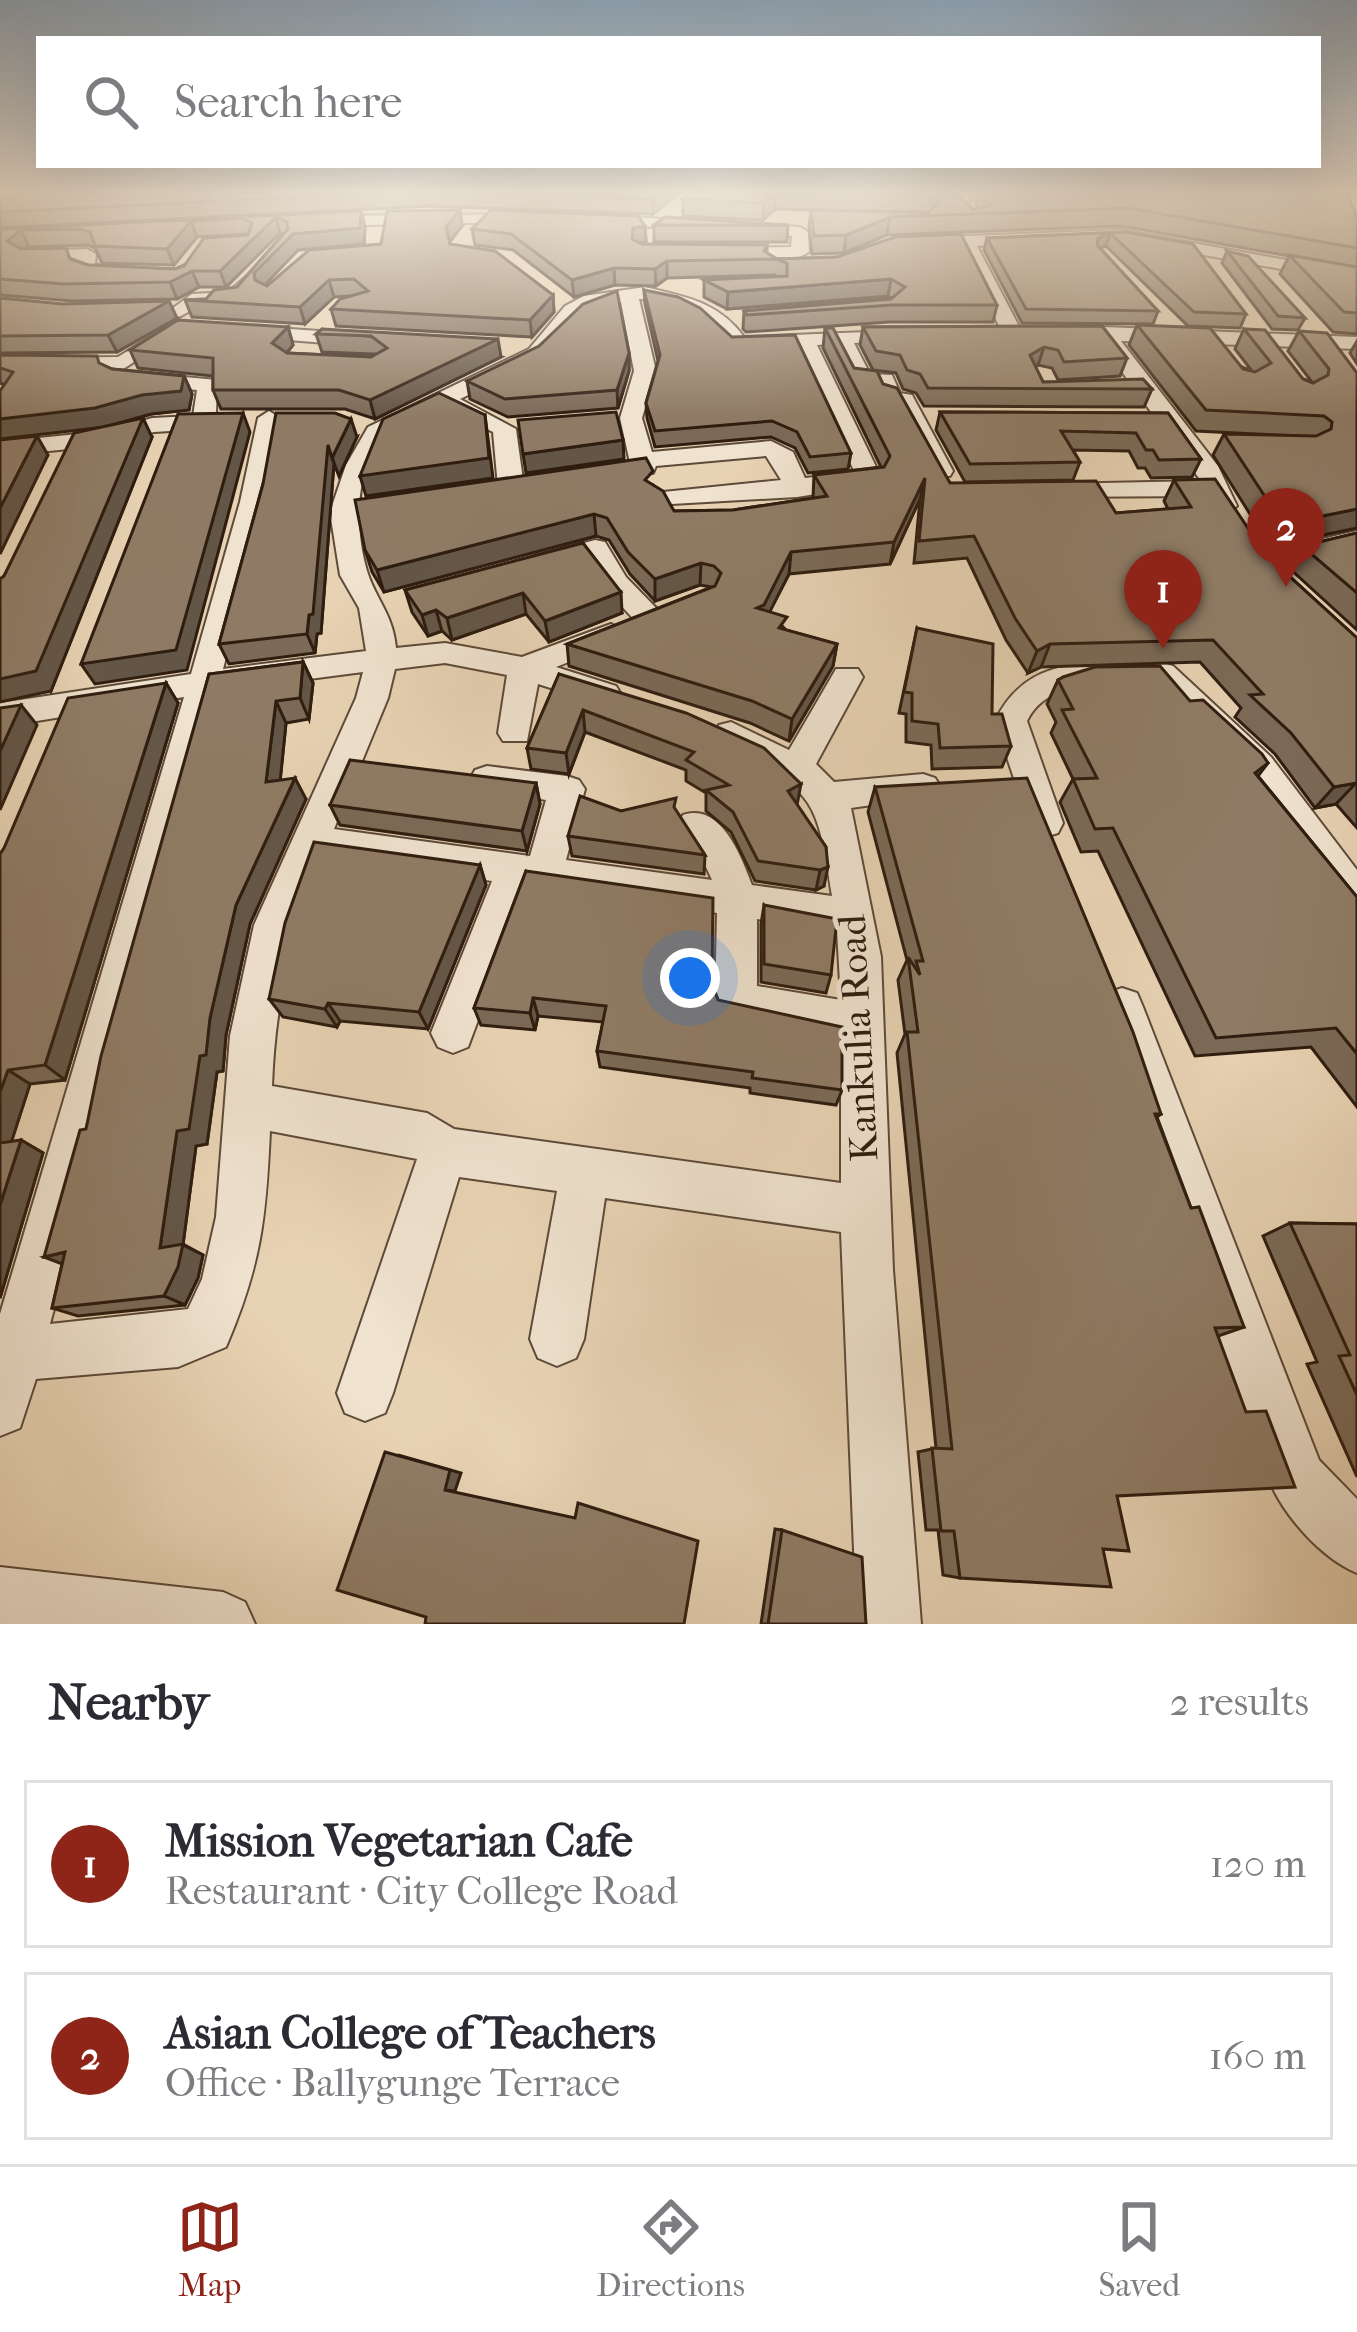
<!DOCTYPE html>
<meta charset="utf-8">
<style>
body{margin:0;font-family:"IM FELL French Canon",serif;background:#f7f7f7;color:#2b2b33}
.you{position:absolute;left:690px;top:978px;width:42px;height:42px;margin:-30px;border:9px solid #fff;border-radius:50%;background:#1a73e8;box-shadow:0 0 0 18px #1a73e833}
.badge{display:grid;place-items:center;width:78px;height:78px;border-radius:50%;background:#8f2418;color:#fff;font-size:39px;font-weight:700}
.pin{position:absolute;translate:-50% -99px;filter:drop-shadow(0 3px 6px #0008)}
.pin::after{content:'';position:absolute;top:63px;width:42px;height:36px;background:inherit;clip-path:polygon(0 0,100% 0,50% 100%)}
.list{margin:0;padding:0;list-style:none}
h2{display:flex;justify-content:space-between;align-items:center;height:156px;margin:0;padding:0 48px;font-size:51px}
h2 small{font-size:39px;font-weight:400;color:#7c7c81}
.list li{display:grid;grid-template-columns:78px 1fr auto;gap:36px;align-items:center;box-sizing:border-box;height:168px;margin:0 24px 24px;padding:0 24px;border:3px solid #e1e1e2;border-radius:0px}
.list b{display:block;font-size:45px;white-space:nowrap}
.list p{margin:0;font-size:39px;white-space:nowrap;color:#7c7c81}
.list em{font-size:39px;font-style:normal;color:#7c7c81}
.icon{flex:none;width:66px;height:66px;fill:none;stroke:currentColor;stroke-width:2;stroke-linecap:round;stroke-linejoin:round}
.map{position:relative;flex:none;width:1357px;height:1624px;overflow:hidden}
.search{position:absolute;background:#fff;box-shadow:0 12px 48px #0002;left:36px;right:36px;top:36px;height:132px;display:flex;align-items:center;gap:30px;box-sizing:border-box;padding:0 42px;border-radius:0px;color:#7c7c81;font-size:45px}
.sheet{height:540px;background:#fff}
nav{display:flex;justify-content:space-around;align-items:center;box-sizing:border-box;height:168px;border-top:3px solid #e1e1e2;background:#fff;font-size:33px;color:#7c7c81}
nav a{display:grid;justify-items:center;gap:6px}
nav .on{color:#8f2418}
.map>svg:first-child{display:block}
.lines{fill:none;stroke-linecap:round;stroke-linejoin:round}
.street-casing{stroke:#5d4a39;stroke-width:4}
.street{fill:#efe2ce;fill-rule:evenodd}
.wall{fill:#7b6a57;stroke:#2f1d10;stroke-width:3;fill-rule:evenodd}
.shaded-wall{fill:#645647;stroke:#2f1d10;stroke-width:3}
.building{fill:#8f7b65;stroke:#2f1d10;stroke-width:3;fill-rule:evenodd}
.labels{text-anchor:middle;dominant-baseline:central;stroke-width:10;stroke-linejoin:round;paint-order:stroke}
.near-street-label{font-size:39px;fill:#2f1d10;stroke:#efe2ce}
</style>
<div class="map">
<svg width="1357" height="1624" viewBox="0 0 1357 1624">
<rect width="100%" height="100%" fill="#e7d2b3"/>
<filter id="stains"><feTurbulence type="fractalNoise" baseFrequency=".00167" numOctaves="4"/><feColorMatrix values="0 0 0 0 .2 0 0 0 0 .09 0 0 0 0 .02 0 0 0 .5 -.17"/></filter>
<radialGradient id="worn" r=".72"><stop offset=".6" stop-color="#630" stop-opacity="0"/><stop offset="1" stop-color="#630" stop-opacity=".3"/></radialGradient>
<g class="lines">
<defs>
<g id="street">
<polygon points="108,190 133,190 0,229 0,219"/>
<polygon points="985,192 985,198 965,201 983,220 975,225 945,197 953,192"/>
<polygon points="536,214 536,220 530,222 315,226 307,221 315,216"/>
<polygon points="597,215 800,227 808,232 809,252 800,257 720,257 711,252 714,248 791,247 792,236 591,223 589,220"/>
<polygon points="1122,230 1357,273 1357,283 1122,240 977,246 1023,334 1013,340 1003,334 960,246 915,248 906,243 915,238"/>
<polygon points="87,249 96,254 95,264 136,276 127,281 80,271 78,260 0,262 0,252"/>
<polygon points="248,275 257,280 240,301 203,304 179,317 169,311 192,294 228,292"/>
<path d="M645 287C685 297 718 301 744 337L915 330V338L908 340 854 343 870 374 892 375 900 393 912 395 953 471 950 476H932L896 405 883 403 876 387 855 386 834 344 817 345 882 479 879 484 797 497 654 505 650 500 663 492 781 480 766 456 656 466 653 473 601 478 598 473 601 468 630 463 620 418 634 371 621 302C562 309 577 336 538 360 514 375 486 386 460 399L516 429 524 487 520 492 511 495 498 487 493 432 443 408C426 416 397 424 385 437 353 471 355 530 367 571 376 600 393 614 396 648L445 643 522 657 611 624 626 634 622 641 556 667 616 686 621 694 616 702 605 705 538 684 527 741H503L498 733 507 675 445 663 395 669 388 698 334 829 530 856 546 800 475 788 470 779 475 770 487 766 567 776 579 780 585 789 566 860 712 880 700 854 678 825 683 815C721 802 741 856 752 885L832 896C816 788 812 794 719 743L714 734 719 725 731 722 789 750 836 669H858L863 677 816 764 834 782 923 774 935 778 941 787 935 796 851 808 881 957 893 1270 921 1624H857L841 1232 605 1198 584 1339 576 1358 557 1366 538 1358 530 1339 557 1191 459 1177 393 1393 385 1413 365 1421 345 1413 337 1393 417 1159 270 1131C266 1219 261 1265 226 1347L178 1367 36 1379 20 1428 0 1436V1314L184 697 0 727V703L191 674 240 502 258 418 269 411 280 418 266 502 223 669 366 651 359 608 340 575 330 512 346 465 368 427 529 349 565 306 584 296ZM639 299C679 301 709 315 731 347L797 346 855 473 805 478 793 452 771 441 652 452 642 418 656 371ZM363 672 356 698 254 925 230 1036 216 1217 202 1279 188 1309 50 1324 217 691ZM322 857 492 881 431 1033 438 1047 453 1053 468 1047 528 886 717 913 715 1002 721 1016 841 1040V1183L454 1129 427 1113 272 1086C275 1003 291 933 322 857ZM757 919 837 930 841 1000 757 986Z"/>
<polygon points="245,326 363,334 373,340 363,346 238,336 238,328"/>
<polygon points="166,327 183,331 123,369 0,370 0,358 118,357"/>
<polygon points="1104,327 1357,337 1357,349 1121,341 1218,466 1237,506 1224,514 1215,511 1207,496 1044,497 1040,492 1053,484 1201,481 1099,340 1059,339 1049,333 1059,327"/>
<polygon points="140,373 217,380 216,414 230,421 219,428 154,432 108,445 0,456 0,442 106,431 152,418 193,416 197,390 132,384 129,379"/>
<polygon points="1357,531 1357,547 1261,569 1247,561 1251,555"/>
<polygon points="595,540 605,542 626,577 659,611 664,618 659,625 639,625 605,588 587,559 545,570 531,562 535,556"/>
<path d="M1162 663 1173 666 1271 757 1357 870V916L1343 912 1247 775 1154 685C1111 687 1048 676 1027 721L1063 823 1058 833 1045 837 1032 833 995 721C1030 650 1093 666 1162 663Z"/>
<path d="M1122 988 1137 993 1143 1007 1319 1460 1357 1499V1573C1321 1558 1284 1516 1269 1480L1101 1007 1107 993Z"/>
<polygon points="0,1567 223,1592 245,1602 255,1624 0,1624"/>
</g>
</defs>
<use href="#street" class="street-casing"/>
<use href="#street" class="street"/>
</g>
<g class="wall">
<polygon points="0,190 79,194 168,195 175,192 119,190 683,190 653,214 428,206 0,228"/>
<polygon points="694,190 952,190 973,210 978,209 976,206 980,190 1357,217 1357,334 1333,332 1280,274 1289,256 1122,226 887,235 844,253 812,254 809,228 811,210 926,213 924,212 775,209 763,220 683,216 683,199"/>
<path d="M361 211 365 227 364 244 298 250 264 285 267 286 381 244 462 226 449 242 450 244 553 295 554 312 532 337 336 326 331 309 351 296 334 297 305 324 192 317 185 300 206 299 237 287 283 234 280 233 226 287H199L177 299 72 301 0 295V229ZM248 234 175 269 88 265 72 259 26 249 29 247 88 245 95 248 102 263 174 265 197 237Z"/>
<polygon points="654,225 788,225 787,242 654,242"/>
<polygon points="645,226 646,242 640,243 642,244 767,245 767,253 777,259 837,257 997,305 993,322 889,322 746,332 743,329 744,311 892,298 888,296 727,309 704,297 704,280 778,277 775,275 667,278 656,286 615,285 574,297 513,250 475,245 472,229"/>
<polygon points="1126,232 1246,314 1240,328 1188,326 1106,246 1100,248 1158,311 1153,324 1022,323 984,250 987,238"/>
<polygon points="1227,251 1305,318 1298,330 1272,329 1222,263"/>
<polygon points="644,290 851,453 848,469 808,473 795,448 771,437 655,447 647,418 646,403 658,361 645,304"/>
<polygon points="0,298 177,318 117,352 0,353"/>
<polygon points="1137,325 1252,371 1235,349 1244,329 1303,379 1312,382 1288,351 1299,331 1357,373 1357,528 1270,546 1213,455 1224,434 1298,436 1196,431 1129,345"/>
<polygon points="1102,326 1127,358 1120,376 1058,380 1052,368 1038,365 1035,367 1043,382 1152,389 1144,407 924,406 916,393 903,389 896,373 873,370 860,345 863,327"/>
<polygon points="288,327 293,345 287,353 371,357 375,354 322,352 316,334 322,329 501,357 375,419 345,409 221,409 213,390 213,376 138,368 130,350"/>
<polygon points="825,328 854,368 883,384 950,483 1116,513 1168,509 1164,501 1174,480 1266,555 1357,638 1357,828 1336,804 1315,808 1275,754 1235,717 1241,708 1200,662 1041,667 1028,673 1006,640 967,558 914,563 920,499 890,564 789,574 769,612 786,630 837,644 833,666 789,741 750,723 569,666 567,644 712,587 700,585 655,601 630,574 609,540 596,536 384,592 372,572 365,550 653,485 674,511 733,510 813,498 814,475 881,467 823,348"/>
<polygon points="1357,341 1357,364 1350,353"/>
<polygon points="629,353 629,371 618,408 508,417 470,399 467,381"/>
<polygon points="0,355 101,364 112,369 184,376 192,394 189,410 151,414 108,426 152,437 51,691 4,576 103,427 0,383"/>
<polygon points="940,412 1168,413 1201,459 1192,477 1151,478 1145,468 1138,468 1129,451 1073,450 1080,462 1073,480 965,482 936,430"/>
<polygon points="357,437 339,476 334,463 321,633 317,634 315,653 229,664 219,644 263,484"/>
<polygon points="1357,533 1357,630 1288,567 1302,546"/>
<polygon points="583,543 622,613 549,642 526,614 452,640 442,631 428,636 412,612 405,590"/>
<polygon points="917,628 992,714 1011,746 1002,767 932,769 931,745 906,742 906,714 899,713"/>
<polygon points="303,662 313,683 309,719 286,723 280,780 306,799 250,924 226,1035 223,1071 217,1072 207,1144 196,1146 183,1244 203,1255 198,1278 185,1305 78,1316 52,1308 62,1264 86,1129 209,674"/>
<polygon points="559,674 797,805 826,847 824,886 816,890 755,881 731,832 706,811 706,793 686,781 686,770 585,732 569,774 531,769 527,748"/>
<polygon points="1058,680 1190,701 1268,763 1258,776 1357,897 1357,1107 1311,1047 1195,1056 1098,851 1081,852 1060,802 1073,779 1051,733 1056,722 1047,704"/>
<polygon points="166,683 178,703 65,1080 30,1084 11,1142 21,1140 43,1153 0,1298 0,854"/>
<polygon points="536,783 540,804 527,851 340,825 330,805"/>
<polygon points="875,787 1161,1114 1157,1117 1191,1208 1244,1327 1218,1336 1117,1496 1103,1549 960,1578 943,1575 938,1530 926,1530 918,1452 936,1448 897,1053 905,1034 898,980 907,960 868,812"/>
<polygon points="621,811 676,811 705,855 704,874 572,856 568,836"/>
<polygon points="480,865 486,885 428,1029 340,1021 337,1027 283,1017 269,999"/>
<polygon points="526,871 712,984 718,1000 842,1090 836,1105 750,1093 750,1088 600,1067 597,1051 603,1022 538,1016 535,1030 481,1025 474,1008"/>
<polygon points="764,905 831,975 826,993 761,982 761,924"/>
<polygon points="1290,1223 1357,1224 1357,1477 1307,1364 1317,1362 1263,1236"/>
<polygon points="775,1529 782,1530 866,1624 761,1624"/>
</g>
<g class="shaded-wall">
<polygon points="664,190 683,190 653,214 653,199"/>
<polygon points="776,192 775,209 763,220 764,203"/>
<polygon points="460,210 462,226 449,243 446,227"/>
<polygon points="361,211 365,227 364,244 298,250 260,290 255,280 254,273 293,234"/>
<polygon points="276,217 280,233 226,287 220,271"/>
<polygon points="890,217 887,235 844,253 846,235"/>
<polygon points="191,221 197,237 174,265 167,249"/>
<polygon points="645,226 646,242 634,244 632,239 633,228"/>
<polygon points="21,230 29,247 16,258 7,241"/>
<polygon points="1110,233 1106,246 1094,251 1098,238"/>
<polygon points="667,261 667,278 656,286 655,269"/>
<polygon points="614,268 615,285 574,297 572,280"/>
<polygon points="192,271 199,287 177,299 170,282"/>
<polygon points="891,279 888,296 727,309 728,292"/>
<polygon points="329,280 334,297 305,324 300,307"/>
<polygon points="553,295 554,312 532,337 530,320"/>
<polygon points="169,301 177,318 117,352 108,335"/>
<polygon points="288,327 293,345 279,362 272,343"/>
<polygon points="498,339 501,357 375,419 370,400"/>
<polygon points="1044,347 1038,365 1025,374 1030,355"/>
<polygon points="629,353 629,371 618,408 617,390"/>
<polygon points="184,376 192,394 189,410 151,414 105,427 0,439 0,419"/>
<polygon points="243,413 250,432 187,670 95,684 81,664"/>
<polygon points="485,415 493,478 366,496 360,476"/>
<polygon points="143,418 152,437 51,691 0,702 0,679"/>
<polygon points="351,419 357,437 339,476 332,458"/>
<polygon points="37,436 48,455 0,554 0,508"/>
<polygon points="623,440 624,459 526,473 523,454"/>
<polygon points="328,445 334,463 321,633 317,634 315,653 307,634"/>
<polygon points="925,478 920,499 890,564 894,542"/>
<polygon points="1357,509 1357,528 1270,546 1283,524"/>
<polygon points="594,514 596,536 384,592 377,570"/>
<polygon points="791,552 789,574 762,627 757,608"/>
<polygon points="701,563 700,585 655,601 655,579"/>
<polygon points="621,592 622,613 549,642 545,621"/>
<polygon points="523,593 526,614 452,640 447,618"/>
<polygon points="436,610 442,631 428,636 422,615"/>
<polygon points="837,644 833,666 789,741 792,719"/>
<polygon points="1050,644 1041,667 1028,673 1037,651"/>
<polygon points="303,662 313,683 309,719 300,698"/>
<polygon points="166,683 178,703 65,1080 45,1065"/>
<polygon points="276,701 286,723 278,803 266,782"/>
<polygon points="21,705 37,725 0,810 0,751"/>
<polygon points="583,710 585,732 569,774 566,753"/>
<polygon points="295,778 306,799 250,924 226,1035 223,1071 217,1072 207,1144 196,1146 183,1245 203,1255 198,1278 185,1305 164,1296 160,1248 177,1131 210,1018 236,905"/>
<polygon points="536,783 540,804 527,851 522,831"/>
<polygon points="1356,783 1336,804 1315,808 1334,787"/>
<polygon points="801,784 797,805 788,791"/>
<polygon points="480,865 486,885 428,1029 419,1012"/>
<polygon points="828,867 824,886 816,890 820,870"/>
<polygon points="533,998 538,1016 535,1030 530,1013"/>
<polygon points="328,1003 340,1021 337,1027 325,1009"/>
<polygon points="8,1070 30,1084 6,1159 0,1156 0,1092"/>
<polygon points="21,1140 43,1153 0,1298 0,1205"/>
<polygon points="65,1252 70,1267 44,1257"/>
<polygon points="398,1455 461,1473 455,1491 445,1490"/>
</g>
<g class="building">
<polygon points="0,190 75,190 79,194 168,195 178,190 664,190 653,199 425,191 0,212"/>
<polygon points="694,190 952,190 973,210 991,205 981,190 1345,190 1357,217 1357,248 1128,208 890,217 846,235 814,236 811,210 927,213 940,202 927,194 776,192 764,203 683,199"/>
<path d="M460 210 446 227 450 244 495 251 553 295 530 320 331 309 340 299 368 291 354 279 329 280 300 307 185 300 206 299 214 290 237 287 288 229 287 222 276 217 220 271H192L170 282 64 284 0 279V229L361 211 360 228 293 234 254 273 255 280 267 286 309 250 381 244 387 211ZM242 218 252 223 248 235 204 238 184 266 175 269 88 265 70 259 66 248 21 249 7 241 21 230 80 229 90 232 95 246 167 249 191 221Z"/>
<polygon points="491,210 638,216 645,226 633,228 632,239 642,244 767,245 764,251 777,259 837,257 895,237 961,234 997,305 892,305 747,315 744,311 891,299 905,287 891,279 728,292 704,280 787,276 787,263 776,259 667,261 655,269 614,268 572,280 511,234 472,229"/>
<polygon points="665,217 788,225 654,225"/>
<polygon points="1126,232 1193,244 1246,314 1194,312 1110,233 1098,238 1097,245 1158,311 1026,309 987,238"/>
<polygon points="1227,251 1248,256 1305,318 1278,316"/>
<polygon points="1289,255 1357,267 1357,313 1344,312"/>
<polygon points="644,290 678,297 700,308 732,337 795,335 851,453 810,457 797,432 772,421 655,431 646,403 660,355"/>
<polygon points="617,291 629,353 617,390 505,399 467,381 539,346 583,304"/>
<polygon points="0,298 63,304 169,301 108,335 0,336"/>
<polygon points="178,320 288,327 272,343 287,353 371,357 387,348 371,336 316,334 322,329 498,339 370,400 339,390 213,390 213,358 130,350"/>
<polygon points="1137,325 1210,328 1243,369 1255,372 1271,363 1244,329 1265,330 1303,379 1313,383 1328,375 1329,369 1299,331 1327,333 1357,373 1357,509 1283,524 1224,434 1316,436 1331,429 1332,422 1324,416 1206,410"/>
<polygon points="1102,326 1127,358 1064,362 1058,350 1044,347 1030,355 1043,382 1143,379 1152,389 928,388 920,374 907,370 900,355 876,351 863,327"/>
<polygon points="825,328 833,328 854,368 877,371 883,384 897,388 950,483 1096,481 1116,513 1191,507 1174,480 1215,479 1266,555 1357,638 1357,784 1356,783 1334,787 1291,733 1250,695 1263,694 1213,640 1050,644 1037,651 1015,618 974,536 919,541 925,478 894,542 791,552 764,605 757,608 787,617 779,628 837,644 792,719 752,701 567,644 715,586 721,573 714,566 701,563 655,579 628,552 607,518 594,514 377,570 365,550 355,500 646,458 653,471 645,480 663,491 674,511 733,510 827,496 814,475 884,467 890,456"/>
<polygon points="0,355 97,356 99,363 112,369 184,376 181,391 142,395 95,408 0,419 0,391 13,372 0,368"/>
<polygon points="439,393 485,415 489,458 360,476 383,419"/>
<polygon points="616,412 623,440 523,454 518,420"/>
<polygon points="940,412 1168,413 1201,459 1159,460 1153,450 1146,450 1136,433 1061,431 1080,462 970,464"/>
<polygon points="243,413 176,650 81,664 178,414"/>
<polygon points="276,413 335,413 351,419 332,458 328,445 313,614 309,615 307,634 219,644 263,484"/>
<polygon points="143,418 36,671 0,679 0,579 4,576 74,433"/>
<polygon points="37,436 0,508 0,440"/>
<polygon points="1357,533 1357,593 1302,546"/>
<polygon points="583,543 621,592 545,621 523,593 447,618 436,610 422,615 405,590"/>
<polygon points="917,628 993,644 992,714 1002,714 1011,746 940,748 938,724 912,721 912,693 904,692"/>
<polygon points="303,662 300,698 276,701 266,782 295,778 236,905 210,1018 206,1055 200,1056 189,1129 177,1131 160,1248 183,1244 178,1267 164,1296 52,1308 65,1252 44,1257 80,1130 86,1129 101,1056 209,674"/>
<polygon points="1160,666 1190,701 1203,700 1262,754 1268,763 1255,773 1357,897 1357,1054 1336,1028 1216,1038 1113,828 1095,829 1073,779 1097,778 1062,710 1073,709 1058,680 1063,677 1095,667"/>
<polygon points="559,674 686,713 764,748 801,784 788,791 826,847 828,867 820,870 758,861 733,812 706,790 729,785 686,760 694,752 583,710 566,753 527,748"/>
<polygon points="166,683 45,1065 8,1070 0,1092 0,854 4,848 68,698"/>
<polygon points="21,705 0,751 0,708"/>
<polygon points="350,760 536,783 522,831 330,805"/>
<polygon points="1027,778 1133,1032 1161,1114 1155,1114 1191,1208 1199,1207 1244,1327 1215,1328 1246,1412 1266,1411 1295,1487 1117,1496 1129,1551 1103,1549 1111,1587 960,1578 954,1531 941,1531 932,1448 952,1449 907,1032 918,1032 908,957 920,975 916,961 923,961 875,787"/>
<polygon points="580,796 621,811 676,798 674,807 705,855 568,836"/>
<polygon points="314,842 480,865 419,1012 328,1003 325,1009 269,999 285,923"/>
<polygon points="526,871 713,898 712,984 718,1000 842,1027 842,1090 752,1078 753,1072 597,1051 606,1006 533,998 530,1013 474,1008"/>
<polygon points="764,905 837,919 831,975 764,964"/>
<polygon points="21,1140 0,1205 0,1143"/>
<polygon points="1290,1223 1357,1224 1357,1395 1339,1356 1350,1355"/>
<polygon points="385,1452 450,1470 445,1490 575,1518 578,1503 698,1541 684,1624 425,1624 426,1617 337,1590"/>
<polygon points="782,1530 862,1557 866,1624 768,1624"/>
</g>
<linearGradient id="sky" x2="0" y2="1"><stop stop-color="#8ea7bd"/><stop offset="0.46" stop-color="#f4ebdd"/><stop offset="1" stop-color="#f4ebdd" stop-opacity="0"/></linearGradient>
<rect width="1357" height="417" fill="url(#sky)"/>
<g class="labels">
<g class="near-street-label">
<text transform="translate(858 1038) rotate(-93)">Kankulia Road</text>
</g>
</g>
<rect width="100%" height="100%" filter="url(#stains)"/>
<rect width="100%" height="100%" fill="url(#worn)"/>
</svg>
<div class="you"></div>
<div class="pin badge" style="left:1163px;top:649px">1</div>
<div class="pin badge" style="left:1286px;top:587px">2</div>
<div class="search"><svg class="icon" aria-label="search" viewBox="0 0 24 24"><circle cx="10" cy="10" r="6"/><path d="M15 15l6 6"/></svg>Search here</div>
</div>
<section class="sheet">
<h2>Nearby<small>2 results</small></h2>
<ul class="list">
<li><span class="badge">1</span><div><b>Mission Vegetarian Cafe</b><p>Restaurant · City College Road</p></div><em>120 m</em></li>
<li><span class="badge">2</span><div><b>Asian College of Teachers</b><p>Office · Ballygunge Terrace</p></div><em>160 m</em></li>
</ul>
</section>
<nav>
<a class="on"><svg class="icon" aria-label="map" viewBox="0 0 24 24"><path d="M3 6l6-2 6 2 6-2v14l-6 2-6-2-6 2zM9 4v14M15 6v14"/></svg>Map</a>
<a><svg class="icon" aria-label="directions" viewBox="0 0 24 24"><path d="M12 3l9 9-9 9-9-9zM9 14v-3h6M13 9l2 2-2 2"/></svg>Directions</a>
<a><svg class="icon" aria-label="saved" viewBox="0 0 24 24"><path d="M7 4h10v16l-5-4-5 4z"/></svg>Saved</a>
</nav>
